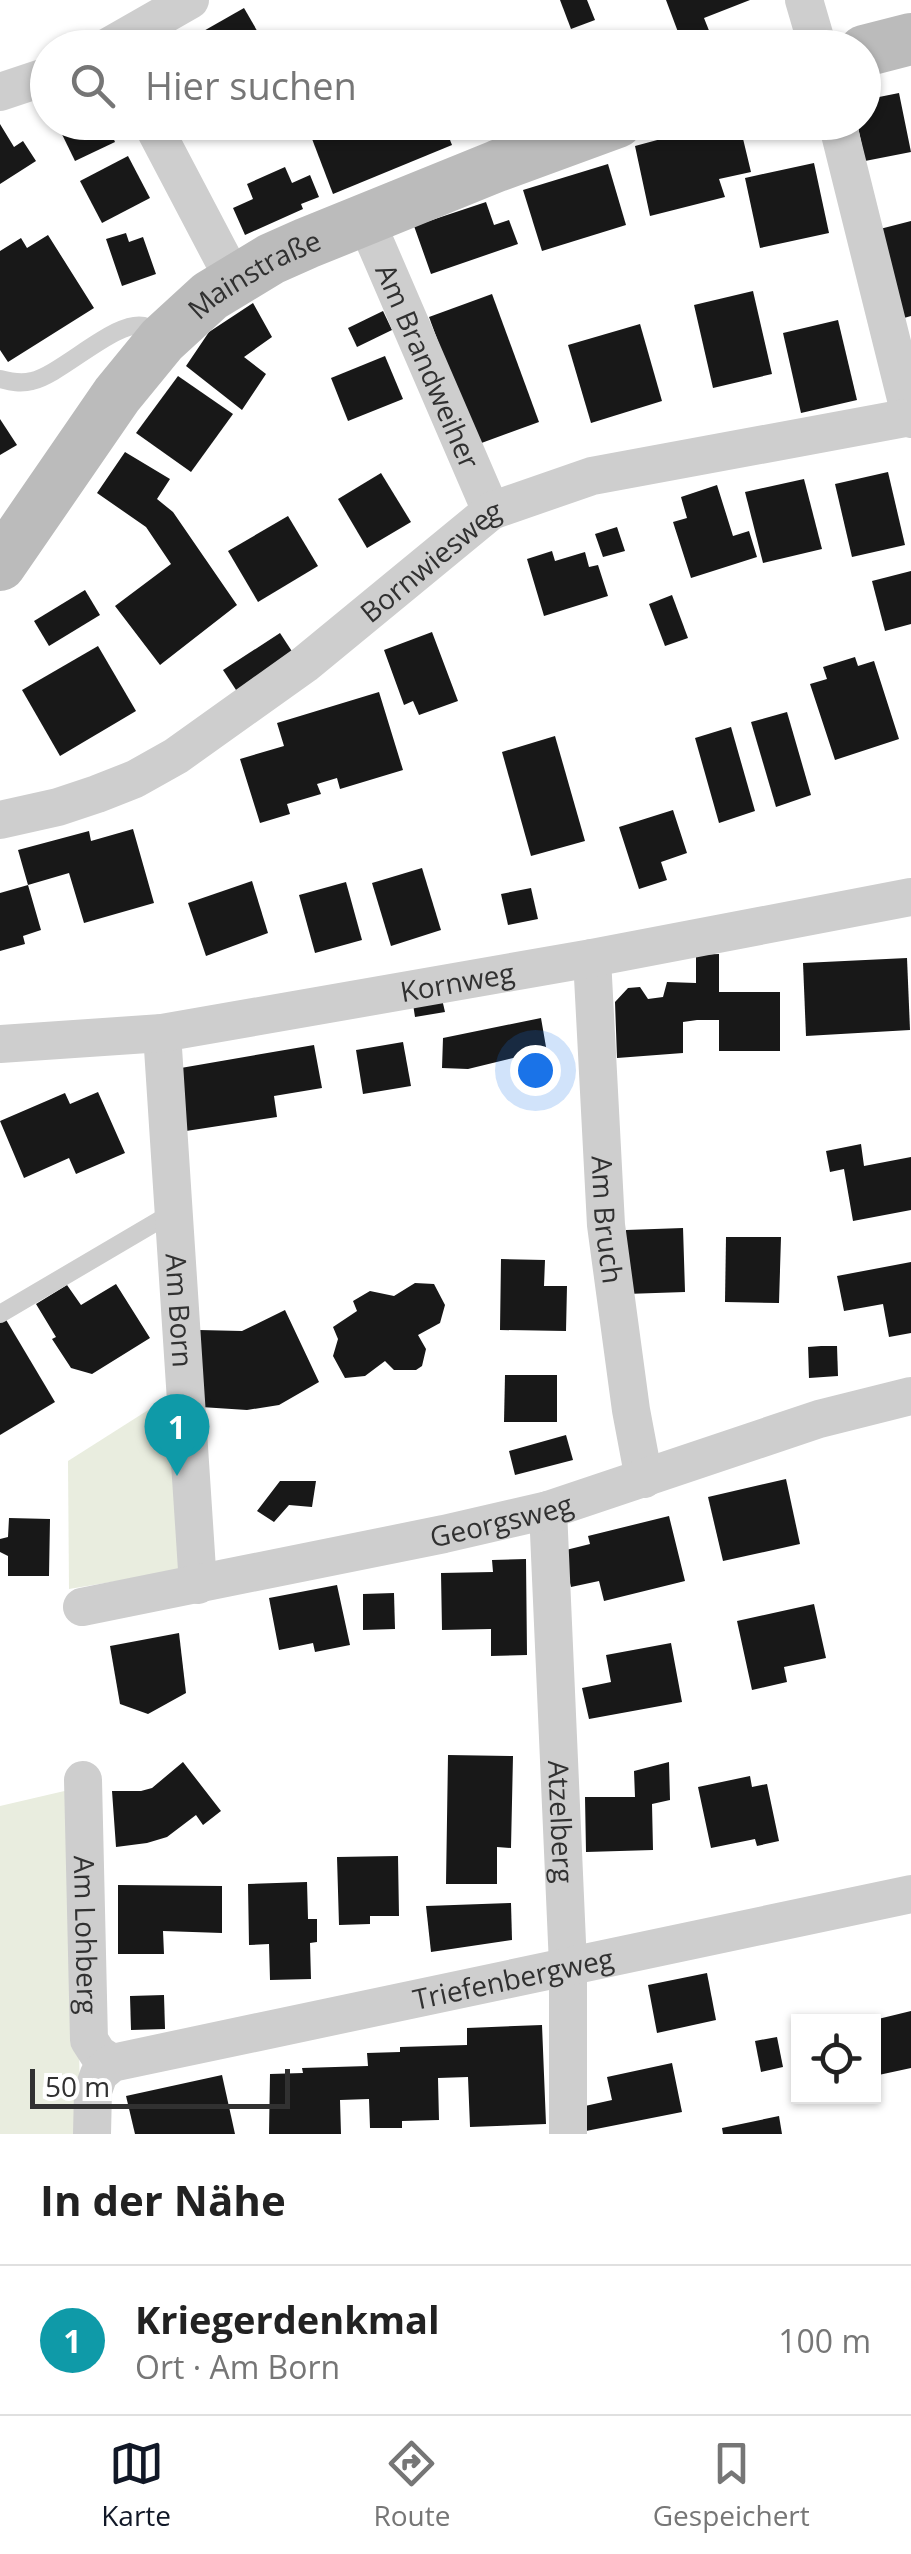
<!DOCTYPE html>
<html lang="de">
<meta charset="utf-8">
<style>
body{margin:0;font-family:"Open Sans",sans-serif;background:#f2f2f2;color:#222}
.controls{position:absolute;right:30px;bottom:30px;display:grid;overflow:hidden;border-radius:0px;box-shadow:0 2px 8px #0004}
.controls button{width:90px;height:90px;display:grid;place-items:center;padding:0;border:0;border-bottom:2px solid #e0e0e0;background:#fff;color:#222;font:50px sans-serif}
.scale{position:absolute;left:30px;bottom:25px;width:260px;box-sizing:border-box;padding-left:10px;border:5px solid #313131;border-top:0;font-size:28px;line-height:35px;white-space:nowrap;color:#313131;-webkit-text-stroke:8px #fff;paint-order:stroke}
.you{position:absolute;left:535px;top:1070px;width:35px;height:35px;margin:-25px;border:8px solid #fff;border-radius:50%;background:#1a73e8;box-shadow:0 0 0 15px #1a73e833}
.badge{display:grid;place-items:center;width:65px;height:65px;border-radius:50%;background:#111827;color:#fff;font-size:32px;font-weight:700}
.pin{position:absolute;translate:-50% -82px;filter:drop-shadow(0 2px 5px #0008)}
.pin::after{content:'';position:absolute;top:52px;width:35px;height:30px;background:inherit;clip-path:polygon(0 0,100% 0,50% 100%)}
.list{margin:0;padding:0;list-style:none}
h2{display:flex;justify-content:space-between;align-items:center;height:130px;margin:0;padding:0 40px;font-size:42px}
h2 small{font-size:32px;font-weight:400;color:#767676}
.list li{display:grid;grid-template-columns:65px 1fr auto;gap:30px;align-items:center;box-sizing:border-box;height:150px;padding:0 40px;border-top:2px solid #e0e0e0}
.list b{display:block;font-size:38px;white-space:nowrap}
.list p{margin:0;font-size:32px;white-space:nowrap;color:#767676}
.list em{font-size:32px;font-style:normal;color:#767676}
.icon{flex:none;width:55px;height:55px;fill:none;stroke:currentColor;stroke-width:2;stroke-linecap:round;stroke-linejoin:round}
.map{position:relative;flex:none;width:911px;height:2134px;overflow:hidden}
.search{position:absolute;background:#fff;box-shadow:0 2px 8px #0004;left:30px;right:30px;top:30px;height:110px;display:flex;align-items:center;gap:25px;box-sizing:border-box;padding:0 35px;border-radius:55px;color:#767676;font-size:38px}
.sheet{height:280px;background:#fff}
nav{display:flex;justify-content:space-around;align-items:center;box-sizing:border-box;height:140px;border-top:2px solid #e0e0e0;background:#fff;font-size:28px;color:#767676}
nav a{display:grid;justify-items:center;gap:5px}
nav .on{color:#111827}
.map>svg:first-child{display:block}
.green{fill:#e9eddf}
.building{fill:#181818}
.lines{fill:none;stroke-linecap:round;stroke-linejoin:round}
.lane{stroke:#cecece;stroke-width:18}
.street{stroke:#cecece;stroke-width:38}
.secondary{stroke:#bbb;stroke-width:52}
.labels{text-anchor:middle;dominant-baseline:central;stroke-width:10;stroke-linejoin:round;paint-order:stroke}
.street-label{font-size:28px;fill:#313131;stroke:#fff}
</style>
<div class="map">
<svg width="911" height="2134" viewBox="0 0 911 2134">
<rect width="100%" height="100%" fill="#fff"/>
<g class="green">
<polygon points="175,1393 184,1570 69,1589 68,1461"/>
<polygon points="73,1789 81,2134 0,2134 0,1806"/>
</g>
<g class="building">
<polygon points="560,0 587,0 595,20 571,29"/>
<polygon points="666,0 750,0 704,18 716,48 684,48"/>
<polygon points="244,8 267,48 180,48 179,45"/>
<polygon points="899,93 911,152 865,161 857,122 864,122 864,100"/>
<polygon points="56,122 106,122 115,142 75,161"/>
<polygon points="332,122 443,122 452,145 333,194 309,131"/>
<polygon points="724,122 739,122 751,172 719,179 725,197 650,216 635,146"/>
<polygon points="0,124 14,147 23,141 36,161 0,184"/>
<polygon points="128,156 150,198 102,223 80,181"/>
<polygon points="814,163 829,233 760,248 745,178"/>
<polygon points="608,164 626,225 542,251 523,190"/>
<polygon points="285,167 292,183 310,175 319,197 301,204 303,209 245,235 233,208 253,199 247,184"/>
<polygon points="486,202 494,225 509,220 518,244 431,274 414,226"/>
<polygon points="911,221 911,316 897,320 876,230"/>
<polygon points="126,233 129,242 143,237 156,274 122,286 106,239"/>
<polygon points="48,235 94,308 8,362 0,350 0,251 21,238 27,248"/>
<polygon points="753,291 772,374 713,388 694,305"/>
<polygon points="492,294 539,422 476,445 429,317"/>
<polygon points="253,303 272,337 244,357 266,374 242,410 186,366 209,332"/>
<polygon points="383,311 392,330 357,347 348,328"/>
<polygon points="838,320 857,400 801,413 783,333"/>
<polygon points="640,324 662,401 591,423 568,345"/>
<polygon points="385,356 403,399 348,421 331,378"/>
<polygon points="178,376 233,414 191,472 136,433"/>
<polygon points="0,419 17,445 0,455"/>
<polygon points="125,452 170,479 157,499 173,512 237,605 160,665 115,606 171,564 146,527 97,493"/>
<polygon points="888,472 905,545 852,557 835,484"/>
<polygon points="381,473 411,522 367,548 338,499"/>
<polygon points="804,479 822,549 763,563 745,492"/>
<polygon points="717,485 733,536 749,531 757,557 691,578 673,522 687,518 681,497"/>
<polygon points="288,516 318,566 258,602 228,551"/>
<polygon points="617,527 625,551 603,557 595,534"/>
<polygon points="552,551 555,561 585,552 589,567 598,565 608,596 544,616 527,559"/>
<polygon points="911,571 911,624 885,631 872,581"/>
<polygon points="85,590 100,615 49,646 34,621"/>
<polygon points="672,595 688,638 665,646 649,604"/>
<polygon points="432,632 458,701 419,715 413,701 404,705 384,650"/>
<polygon points="280,633 295,656 238,693 223,670"/>
<polygon points="98,646 136,711 60,756 22,690"/>
<polygon points="855,657 858,666 874,661 899,739 835,760 810,684 827,679 823,667"/>
<polygon points="379,692 403,770 340,789 337,778 317,784 321,794 287,804 290,814 260,823 240,759 284,746 277,723"/>
<polygon points="787,712 811,795 776,807 751,722"/>
<polygon points="731,727 755,811 719,823 695,738"/>
<polygon points="555,736 585,841 531,856 502,752"/>
<polygon points="673,810 687,853 661,862 667,880 639,889 619,827"/>
<polygon points="133,829 154,903 84,923 69,873 28,885 18,850 89,831 91,841"/>
<polygon points="422,868 441,930 391,946 372,883"/>
<polygon points="252,881 268,933 206,956 188,903"/>
<polygon points="346,882 362,940 315,953 299,895"/>
<polygon points="28,885 41,930 23,936 25,944 0,951 0,893"/>
<polygon points="531,888 538,919 508,925 501,894"/>
<polygon points="719,954 719,992 780,992 780,1051 719,1051 719,1020 697,1020 683,1022 683,1053 617,1058 615,1002 628,988 640,987 648,999 663,997 667,982 696,983 696,955"/>
<polygon points="907,958 910,1030 806,1036 803,963"/>
<polygon points="442,999 445,1012 415,1017 413,1004"/>
<polygon points="541,1018 550,1070 524,1077 521,1056 468,1069 442,1068 443,1038"/>
<polygon points="403,1042 411,1086 363,1094 356,1050"/>
<polygon points="314,1045 322,1088 274,1096 277,1117 186,1131 175,1069"/>
<polygon points="98,1092 125,1153 76,1174 69,1158 24,1178 0,1121 65,1093 70,1104"/>
<polygon points="861,1144 864,1166 911,1157 911,1210 853,1221 844,1169 830,1172 826,1151"/>
<polygon points="683,1228 685,1292 626,1294 626,1230"/>
<polygon points="726,1237 781,1237 779,1303 725,1302"/>
<polygon points="501,1259 545,1260 544,1286 567,1286 566,1331 500,1330"/>
<polygon points="911,1262 911,1333 889,1337 883,1304 844,1311 837,1276"/>
<polygon points="415,1283 434,1284 445,1305 440,1323 418,1335 426,1349 422,1366 416,1370 394,1370 385,1361 365,1376 345,1378 333,1356 338,1339 333,1327 357,1311 353,1301 370,1291 394,1296"/>
<polygon points="116,1284 150,1338 92,1374 71,1368 52,1339 56,1337 36,1304 67,1285 81,1305"/>
<polygon points="285,1310 319,1382 279,1405 247,1410 201,1407 199,1330 242,1331"/>
<polygon points="5,1318 55,1402 0,1435 0,1321"/>
<polygon points="821,1346 837,1346 838,1376 809,1378 808,1347"/>
<polygon points="505,1375 557,1375 557,1422 504,1422"/>
<polygon points="566,1435 573,1460 515,1475 509,1451"/>
<polygon points="786,1479 800,1544 723,1561 708,1497"/>
<polygon points="280,1481 316,1481 312,1507 289,1505 274,1522 257,1511"/>
<polygon points="669,1516 685,1581 604,1601 599,1581 571,1587 562,1551 590,1544 588,1536"/>
<polygon points="9,1518 50,1519 49,1576 8,1576 8,1556 0,1552 0,1539 8,1537"/>
<polygon points="526,1559 527,1655 491,1656 491,1629 442,1630 441,1573 493,1572 492,1560"/>
<polygon points="337,1585 350,1645 315,1652 313,1643 279,1650 269,1598"/>
<polygon points="394,1593 395,1629 363,1630 363,1594"/>
<polygon points="814,1604 826,1658 784,1667 787,1682 752,1690 737,1621"/>
<polygon points="179,1633 186,1693 148,1714 120,1704 110,1646"/>
<polygon points="671,1643 682,1702 589,1719 582,1688 611,1682 606,1655"/>
<polygon points="448,1755 513,1756 511,1848 497,1847 497,1884 446,1884"/>
<polygon points="183,1762 221,1811 203,1825 196,1815 167,1837 147,1843 116,1847 112,1791 141,1791 152,1788"/>
<polygon points="669,1762 670,1800 652,1804 653,1850 586,1852 585,1797 635,1797 634,1771"/>
<polygon points="750,1776 752,1787 767,1784 779,1841 757,1846 755,1839 711,1848 698,1787"/>
<polygon points="398,1856 399,1916 370,1916 370,1924 339,1925 337,1857"/>
<polygon points="307,1882 308,1919 317,1919 317,1942 310,1943 311,1979 270,1980 269,1944 249,1945 248,1884"/>
<polygon points="118,1885 222,1886 222,1933 163,1931 164,1954 118,1954"/>
<polygon points="511,1903 512,1940 431,1952 426,1906"/>
<polygon points="707,1973 716,2020 657,2033 648,1985"/>
<polygon points="164,1995 165,2029 131,2030 130,1996"/>
<polygon points="911,2011 911,2068 874,2076 874,2020"/>
<polygon points="542,2025 546,2124 470,2127 468,2077 438,2078 439,2120 402,2121 402,2128 370,2128 369,2099 340,2100 341,2134 269,2134 270,2074 303,2073 302,2068 368,2066 367,2053 400,2052 400,2047 467,2045 467,2028"/>
<polygon points="777,2037 783,2067 761,2072 755,2041"/>
<polygon points="672,2063 682,2112 586,2131 585,2106 612,2100 607,2077"/>
<polygon points="222,2075 235,2134 135,2134 126,2096"/>
<polygon points="779,2116 782,2134 723,2134 722,2128"/>
</g>
<g class="lines">
<g class="lane">
<path d="M0 379C11 382 21 384 32 381 63 374 120 315 147 327 152 329 155 334 159 337"/>
<polyline points="0,1314 175,1211"/>
</g>
<g class="street">
<polyline points="804,0 818,48"/>
<polyline points="106,48 190,0"/>
<polyline points="0,92 48,76"/>
<polyline points="151,122 234,280"/>
<polyline points="837,122 911,419"/>
<path id="s1" d="M365 219 491 511"/>
<path id="s2" d="M0 820 58 807 97 794 135 779 176 756 305 664 491 511 592 476 911 417"/>
<path id="s3" d="M592 958 606 1225 631 1410 644 1479"/>
<path id="s4" d="M162 1033 198 1585"/>
<path id="s5" d="M0 1044 162 1033 592 958 911 897"/>
<path id="s6" d="M548 1510 568 1965V2134"/>
<path id="s7" d="M82 1607 444 1534 548 1510 819 1419 911 1396"/>
<path id="s8" d="M83 1780 89 2040 98 2054 112 2063"/>
<path id="s9" d="M92 2134 93 2091 99 2074 112 2063 911 1894"/>
</g>
<g class="secondary">
<polyline points="864,51 911,39"/>
<path id="s10" d="M0 565 117 395 162 340 210 296 271 259 307 243 497 166 617 122"/>
</g>
</g>
<g class="labels">
<g class="street-label">
<text stroke="none"><textPath href="#s10" startOffset="392">Mainstraße</textPath></text>
<text stroke="none"><textPath href="#s1" startOffset="160">Am Brandweiher</textPath></text>
<text stroke="none"><textPath href="#s2" startOffset="510">Bornwiesweg</textPath></text>
<text stroke="none"><textPath href="#s5" startOffset="462">Kornweg</textPath></text>
<text stroke="none"><textPath href="#s3" startOffset="262">Am Bruch</textPath></text>
<text stroke="none"><textPath href="#s4" startOffset="278">Am Born</textPath></text>
<text stroke="none"><textPath href="#s7" startOffset="428">Georgsweg</textPath></text>
<text stroke="none"><textPath href="#s6" startOffset="312">Atzelberg</textPath></text>
<text stroke="none"><textPath href="#s8" startOffset="155">Am Lohberg</textPath></text>
<text stroke="none"><textPath href="#s9" startOffset="488">Triefenbergweg</textPath></text>
</g>
</g>
</svg>
<div class="controls">
<button><svg class="icon" aria-label="locate" viewBox="0 0 24 24"><circle cx="12" cy="12" r="6"/><path d="M12 2v4M12 18v4M2 12h4M18 12h4"/></svg></button>
</div>
<div class="scale">50 m</div>
<div class="you"></div>
<div class="pin badge" style="left:177px;top:1476px;background:#0f9aa8">1</div>
<div class="search"><svg class="icon" aria-label="search" viewBox="0 0 24 24"><circle cx="10" cy="10" r="6"/><path d="M15 15l6 6"/></svg>Hier suchen</div>
</div>
<section class="sheet">
<h2>In der Nähe<small></small></h2>
<ul class="list">
<li><span class="badge" style="background:#0f9aa8">1</span><div><b>Kriegerdenkmal</b><p>Ort · Am Born</p></div><em>100 m</em></li>
</ul>
</section>
<nav>
<a class="on"><svg class="icon" aria-label="map" viewBox="0 0 24 24"><path d="M3 6l6-2 6 2 6-2v14l-6 2-6-2-6 2zM9 4v14M15 6v14"/></svg>Karte</a>
<a><svg class="icon" aria-label="directions" viewBox="0 0 24 24"><path d="M12 3l9 9-9 9-9-9zM9 14v-3h6M13 9l2 2-2 2"/></svg>Route</a>
<a><svg class="icon" aria-label="saved" viewBox="0 0 24 24"><path d="M7 4h10v16l-5-4-5 4z"/></svg>Gespeichert</a>
</nav>
